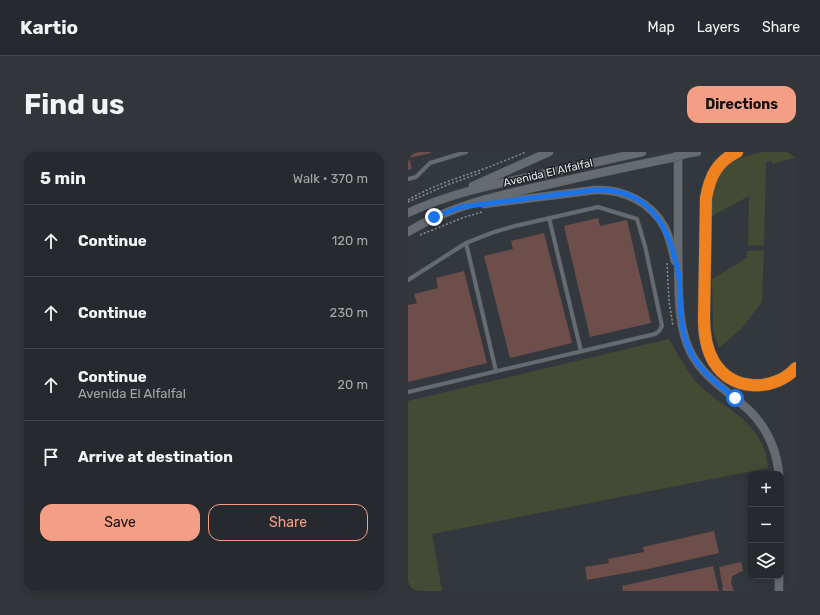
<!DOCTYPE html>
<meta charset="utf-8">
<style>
body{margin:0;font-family:Rubik,sans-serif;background:#32363a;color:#f1f3f6}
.controls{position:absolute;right:12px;bottom:12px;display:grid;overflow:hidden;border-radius:8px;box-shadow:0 2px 10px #0003}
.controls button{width:36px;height:36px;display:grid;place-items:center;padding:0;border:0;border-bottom:1px solid #42464a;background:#262a2e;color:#f1f3f6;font:20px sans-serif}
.stop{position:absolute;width:12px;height:12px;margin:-9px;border:3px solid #1a73e8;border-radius:50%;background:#fff}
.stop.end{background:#1a73e8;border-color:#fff;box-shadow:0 1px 4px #0008}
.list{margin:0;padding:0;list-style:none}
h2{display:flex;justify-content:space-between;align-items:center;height:52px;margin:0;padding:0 16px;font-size:17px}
h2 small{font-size:13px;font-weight:400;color:#a4a7aa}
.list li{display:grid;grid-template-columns:26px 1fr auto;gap:12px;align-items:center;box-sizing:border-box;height:72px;padding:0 16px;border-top:1px solid #42464a}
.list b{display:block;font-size:15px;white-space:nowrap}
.list p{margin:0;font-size:13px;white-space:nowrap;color:#a4a7aa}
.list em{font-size:13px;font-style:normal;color:#a4a7aa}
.actions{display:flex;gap:8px;padding:12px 16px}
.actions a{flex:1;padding:9px 0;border:1px solid #f49e86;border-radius:12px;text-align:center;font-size:14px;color:#f49e86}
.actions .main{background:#f49e86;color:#111}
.icon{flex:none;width:22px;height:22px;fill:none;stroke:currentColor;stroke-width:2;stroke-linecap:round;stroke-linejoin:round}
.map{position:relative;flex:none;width:388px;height:439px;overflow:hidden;border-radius:12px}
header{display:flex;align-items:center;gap:24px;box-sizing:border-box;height:56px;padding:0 20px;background:#262a2e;border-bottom:1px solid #42464a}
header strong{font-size:19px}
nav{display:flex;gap:22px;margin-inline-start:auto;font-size:14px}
.intro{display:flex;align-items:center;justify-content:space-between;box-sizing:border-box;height:96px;padding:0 24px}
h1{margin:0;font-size:28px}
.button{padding:10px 18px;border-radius:12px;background:#f49e86;color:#111;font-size:14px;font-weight:700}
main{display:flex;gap:24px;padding:0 24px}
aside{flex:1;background:#262a2e;border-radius:12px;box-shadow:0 2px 10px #0003}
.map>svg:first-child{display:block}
.green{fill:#444b34}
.building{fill:#6e4e4a}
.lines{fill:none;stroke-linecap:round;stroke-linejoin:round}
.service-casing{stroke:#53575c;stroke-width:4.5}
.tertiary-casing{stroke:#53575c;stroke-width:9}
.motorway-casing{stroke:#53575c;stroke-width:13}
.path{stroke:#8a8e93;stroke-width:1.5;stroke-dasharray:2 2;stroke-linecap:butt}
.service{stroke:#666b72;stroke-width:3.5}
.tertiary{stroke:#666b72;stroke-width:8}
.motorway{stroke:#ef811e;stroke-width:12}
.tertiary-bridge-casing{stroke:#53575c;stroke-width:9;stroke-linecap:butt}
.tertiary-bridge{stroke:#666b72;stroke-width:8}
.route{stroke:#1a73e8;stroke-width:5}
.labels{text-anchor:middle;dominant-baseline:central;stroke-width:3;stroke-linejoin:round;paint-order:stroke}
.street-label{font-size:11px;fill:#e4e7eb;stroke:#1d1f22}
</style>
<header>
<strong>Kartio</strong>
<nav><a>Map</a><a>Layers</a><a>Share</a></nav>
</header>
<div class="intro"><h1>Find us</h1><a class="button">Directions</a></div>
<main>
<aside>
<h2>5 min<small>Walk · 370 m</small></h2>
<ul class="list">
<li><svg class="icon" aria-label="ahead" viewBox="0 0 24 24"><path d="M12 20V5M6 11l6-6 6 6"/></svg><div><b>Continue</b></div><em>120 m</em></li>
<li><svg class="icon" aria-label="ahead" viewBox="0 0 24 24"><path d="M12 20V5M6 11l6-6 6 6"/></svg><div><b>Continue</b></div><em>230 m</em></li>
<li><svg class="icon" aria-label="ahead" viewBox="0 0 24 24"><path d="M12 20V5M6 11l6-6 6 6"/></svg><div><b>Continue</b><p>Avenida El Alfalfal</p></div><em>20 m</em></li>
<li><svg class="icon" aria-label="arrive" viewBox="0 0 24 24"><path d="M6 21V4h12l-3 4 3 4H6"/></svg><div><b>Arrive at destination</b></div></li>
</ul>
<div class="actions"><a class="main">Save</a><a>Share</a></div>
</aside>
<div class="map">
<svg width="388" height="439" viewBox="0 0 388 439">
<rect width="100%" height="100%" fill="#33383e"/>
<g class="green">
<path d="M354 0H388V5L364 12V9L358 10 356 93 340 94 341 44 304 64C302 42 308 17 329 7 337 4 346 2 354 0Z"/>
<polygon points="356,98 354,150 334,176 311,196 305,178 304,127 339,106 339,99"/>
<path d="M261 187C270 203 279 219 291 233 300 242 311 249 321 256 336 267 352 282 357 300 359 305 359 311 360 316L24 382 34 439H0V249Z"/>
</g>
<g class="building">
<polygon points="0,0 23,0 23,1 1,6 4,17 0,18"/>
<polygon points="190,66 192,74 219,68 243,171 182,185 156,74"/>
<polygon points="136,81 164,191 102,206 76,104 105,97 103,89"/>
<polygon points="56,119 79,211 0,230 0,153 9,151 6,142 30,136 28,126"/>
<polygon points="306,379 311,401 240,417 179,428 177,415 201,411 200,407 236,400 235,395"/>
<polygon points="333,410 335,419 331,420 329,422 324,424 324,427 323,431 326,439 315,439 314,436 315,436 311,415"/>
<polygon points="305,414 311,439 215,439 214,434"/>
</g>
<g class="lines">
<defs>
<g id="service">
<polyline points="0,27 8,25 22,11 58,0"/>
<polyline points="141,66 173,199"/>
<polyline points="58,91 88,219"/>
<polyline points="0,128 58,91 86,80 107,74 190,55 229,67 237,94 254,174 251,179 247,182 0,240"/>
</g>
<g id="tertiary">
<path d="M270 0C270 32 270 65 270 97 271 129 268 173 283 201 296 225 314 235 334 252 356 270 368 294 371 322"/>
<polyline points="282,1 289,0"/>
<polyline points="65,34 141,0"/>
<path d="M76 52 187 38C216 37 243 50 257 76 262 86 264 98 267 109"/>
<path d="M0 61C40 42 83 33 126 24 162 16 198 8 234 0"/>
<path d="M0 80C44 52 97 42 147 31 185 22 224 14 263 6"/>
<polyline points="371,424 371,439"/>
</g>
<path id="motorway" d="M329 0C309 10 302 24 298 46L296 166C296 181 298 197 306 210 324 240 366 240 388 216"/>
</defs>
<use href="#service" class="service-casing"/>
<use href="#tertiary" class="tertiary-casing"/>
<use href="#motorway" class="motorway-casing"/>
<g class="path">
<path d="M0 48C25 33 53 25 81 15 93 10 106 5 118 0"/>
<polyline points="0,50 39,33 72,21"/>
<polyline points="12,83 54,66 74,60"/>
<polyline points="259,111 261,149 265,174"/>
</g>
<use href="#service" class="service"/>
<use href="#tertiary" class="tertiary"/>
<use href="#motorway" class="motorway"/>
<defs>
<polyline id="tertiary-bridge" points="263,6 282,1"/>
</defs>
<use href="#tertiary-bridge" class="tertiary-bridge-casing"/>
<use href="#tertiary-bridge" class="tertiary-bridge"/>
</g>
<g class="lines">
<path class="route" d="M26 65 53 55 187 38C232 36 255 62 266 103 268 110 270 118 271 126 273 151 271 172 280 195 290 218 308 231 327 246"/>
</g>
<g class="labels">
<g class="street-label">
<text transform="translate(140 21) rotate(-13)">Avenida El Alfalfal</text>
</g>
</g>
</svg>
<div class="controls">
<button>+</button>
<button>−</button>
<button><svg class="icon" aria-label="layers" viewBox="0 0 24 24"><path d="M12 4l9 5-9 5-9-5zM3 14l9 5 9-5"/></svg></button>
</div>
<div class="stop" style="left:327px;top:246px"></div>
<div class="stop end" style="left:26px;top:65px"></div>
</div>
</main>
